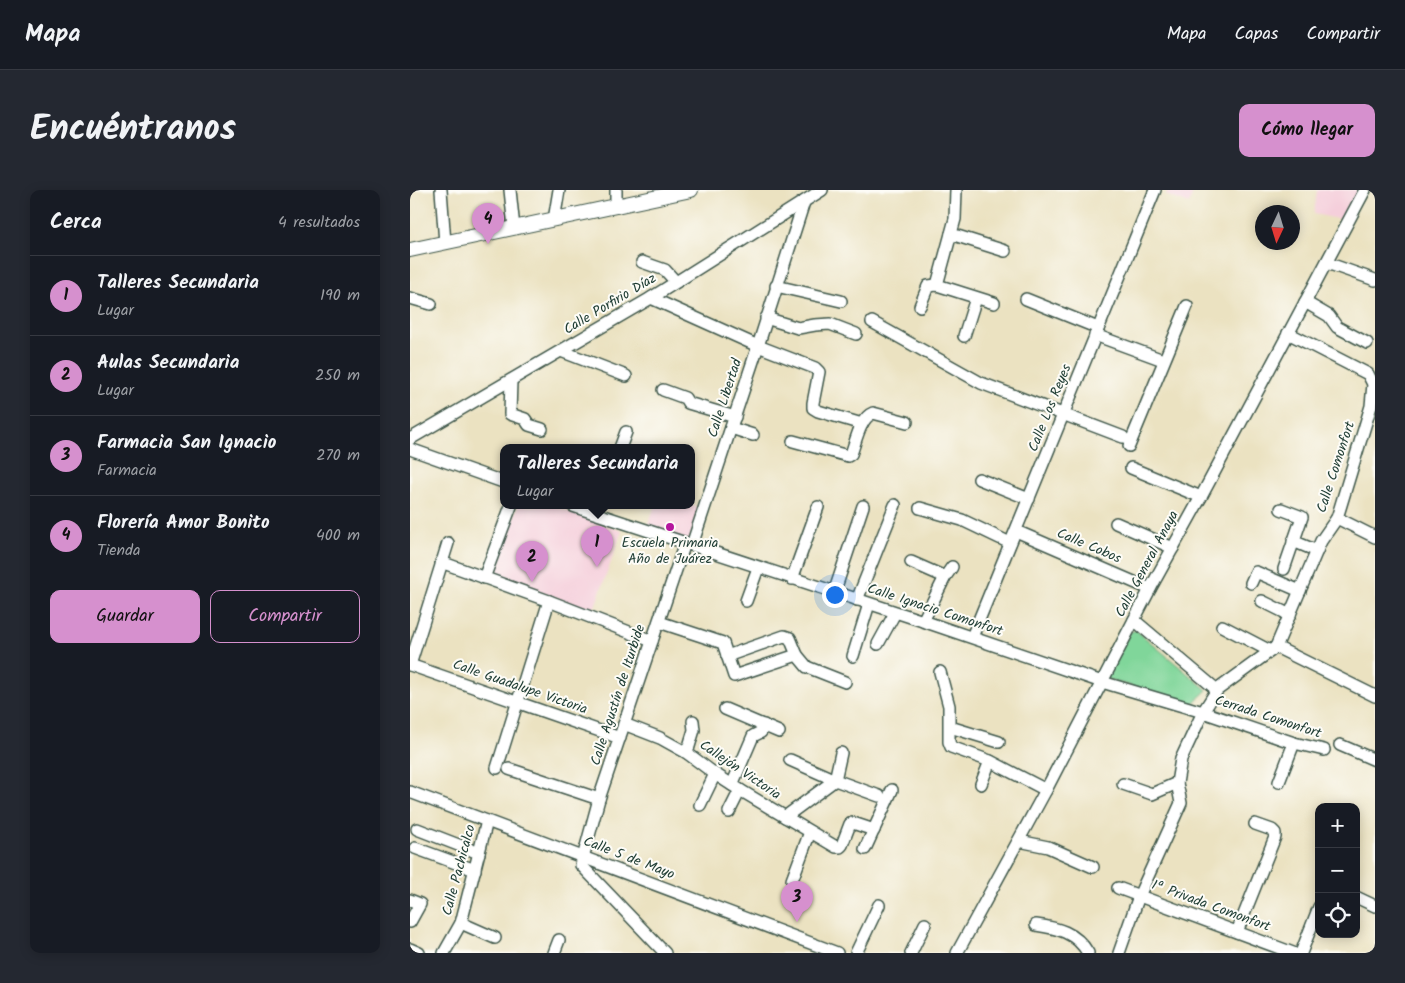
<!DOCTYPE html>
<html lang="es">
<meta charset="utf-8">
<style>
body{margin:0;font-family:Kalam,sans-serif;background:#242831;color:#f1f3f6}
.controls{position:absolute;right:15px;bottom:15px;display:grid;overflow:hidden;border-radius:10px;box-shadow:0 2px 12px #0003}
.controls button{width:45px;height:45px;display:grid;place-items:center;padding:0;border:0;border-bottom:1px solid #363941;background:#171b24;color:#f1f3f6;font:25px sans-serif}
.compass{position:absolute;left:845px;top:15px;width:45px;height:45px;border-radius:50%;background:#171b24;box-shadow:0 2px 12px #0003;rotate:184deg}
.you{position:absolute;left:424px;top:404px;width:18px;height:18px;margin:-12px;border:4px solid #fff;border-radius:50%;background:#1a73e8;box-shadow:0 0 0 8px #1a73e833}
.badge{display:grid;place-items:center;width:32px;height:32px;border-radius:50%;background:#d690ce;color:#111;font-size:16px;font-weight:700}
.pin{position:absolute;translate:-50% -41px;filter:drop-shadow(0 1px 2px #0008)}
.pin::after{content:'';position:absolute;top:26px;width:18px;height:15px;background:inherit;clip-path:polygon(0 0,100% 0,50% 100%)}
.popup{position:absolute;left:90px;top:254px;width:195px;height:65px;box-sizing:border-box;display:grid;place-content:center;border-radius:10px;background:#171b24;filter:drop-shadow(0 1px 4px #0005);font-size:16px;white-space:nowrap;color:#9ea1a6}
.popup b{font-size:19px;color:#f1f3f6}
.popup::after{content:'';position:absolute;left:50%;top:100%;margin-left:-10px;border:10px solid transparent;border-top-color:#171b24}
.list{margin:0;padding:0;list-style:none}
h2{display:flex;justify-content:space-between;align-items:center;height:65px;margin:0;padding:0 20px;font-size:21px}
h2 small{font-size:16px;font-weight:400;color:#9ea1a6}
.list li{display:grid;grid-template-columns:32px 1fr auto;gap:15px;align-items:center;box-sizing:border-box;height:80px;padding:0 20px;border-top:1px solid #363941}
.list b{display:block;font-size:19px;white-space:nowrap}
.list p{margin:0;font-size:16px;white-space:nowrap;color:#9ea1a6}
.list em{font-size:16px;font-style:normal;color:#9ea1a6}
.actions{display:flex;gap:10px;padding:15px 20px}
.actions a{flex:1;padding:11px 0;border:1px solid #d690ce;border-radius:10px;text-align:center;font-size:18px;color:#d690ce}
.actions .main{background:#d690ce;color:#111}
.icon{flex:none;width:28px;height:28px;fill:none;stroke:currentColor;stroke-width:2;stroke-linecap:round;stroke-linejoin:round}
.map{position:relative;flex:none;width:965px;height:763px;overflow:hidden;border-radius:10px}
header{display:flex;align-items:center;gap:30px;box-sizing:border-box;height:70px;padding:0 25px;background:#171b24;border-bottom:1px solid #363941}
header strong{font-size:24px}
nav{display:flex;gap:28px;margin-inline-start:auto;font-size:18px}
.intro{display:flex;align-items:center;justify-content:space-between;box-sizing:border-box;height:120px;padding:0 30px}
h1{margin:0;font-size:35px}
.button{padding:12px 22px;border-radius:10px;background:#d690ce;color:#111;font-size:18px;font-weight:700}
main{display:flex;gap:30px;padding:0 30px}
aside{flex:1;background:#171b24;border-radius:10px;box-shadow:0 2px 12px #0003}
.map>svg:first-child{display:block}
.built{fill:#f5cfdb}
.green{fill:#80d69a;stroke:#508a67}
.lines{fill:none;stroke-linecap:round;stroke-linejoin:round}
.minor-casing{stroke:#3e5649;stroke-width:14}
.major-casing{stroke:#3e5649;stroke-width:16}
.minor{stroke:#fff;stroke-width:11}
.major{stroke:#fff;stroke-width:14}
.poi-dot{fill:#b5179e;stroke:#fdfcf7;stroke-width:2}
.labels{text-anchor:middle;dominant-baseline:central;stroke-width:4;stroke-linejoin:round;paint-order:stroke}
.street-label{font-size:14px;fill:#1f3d34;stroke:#fdfcf7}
.poi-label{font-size:14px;fill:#1f3d34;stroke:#fdfcf7}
</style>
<header>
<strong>Mapa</strong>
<nav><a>Mapa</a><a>Capas</a><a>Compartir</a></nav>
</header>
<div class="intro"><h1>Encuéntranos</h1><a class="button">Cómo llegar</a></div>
<main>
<aside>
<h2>Cerca<small>4 resultados</small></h2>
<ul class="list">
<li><span class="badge">1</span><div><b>Talleres Secundaria</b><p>Lugar</p></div><em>190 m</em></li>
<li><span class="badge">2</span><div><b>Aulas Secundaria</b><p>Lugar</p></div><em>250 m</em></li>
<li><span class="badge">3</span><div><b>Farmacia San Ignacio</b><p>Farmacia</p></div><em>270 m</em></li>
<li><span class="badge">4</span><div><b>Florería Amor Bonito</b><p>Tienda</p></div><em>400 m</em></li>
</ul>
<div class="actions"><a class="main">Guardar</a><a>Compartir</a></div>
</aside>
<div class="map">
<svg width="965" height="763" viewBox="0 0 965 763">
<rect width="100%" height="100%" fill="#fdfcf7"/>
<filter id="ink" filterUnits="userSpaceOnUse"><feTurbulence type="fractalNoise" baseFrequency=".02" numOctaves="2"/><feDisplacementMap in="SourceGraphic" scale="10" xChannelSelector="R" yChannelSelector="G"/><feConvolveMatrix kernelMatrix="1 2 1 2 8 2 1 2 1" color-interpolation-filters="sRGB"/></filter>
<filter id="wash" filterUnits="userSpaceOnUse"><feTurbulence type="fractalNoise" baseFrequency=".0096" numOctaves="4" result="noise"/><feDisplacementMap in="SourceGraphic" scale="20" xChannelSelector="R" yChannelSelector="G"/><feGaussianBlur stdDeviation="1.12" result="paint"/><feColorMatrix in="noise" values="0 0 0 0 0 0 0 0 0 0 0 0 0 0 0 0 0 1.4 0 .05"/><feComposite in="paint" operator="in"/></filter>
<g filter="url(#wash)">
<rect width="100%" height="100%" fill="#ebe2c1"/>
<g class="built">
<polygon points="758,0 784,0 779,14 756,5"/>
<polygon points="907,0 949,0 933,30 904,24"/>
<polygon points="281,315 290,318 279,351 237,337 245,316"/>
<polygon points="108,316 144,316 212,341 183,422 82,385"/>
</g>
<polygon class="green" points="726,440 797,500 781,515 695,488 720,442"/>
</g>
<g filter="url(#ink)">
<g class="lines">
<defs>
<g id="minor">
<polyline points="31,0 35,53"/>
<polyline points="100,0 104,38"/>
<polyline points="546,0 545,29 527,95 584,113"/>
<polyline points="206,17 206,0"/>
<polyline points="144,30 149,0"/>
<polyline points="541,44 595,61"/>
<polyline points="232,72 255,80 266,92"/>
<polyline points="917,73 965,90"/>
<polyline points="366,96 431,111"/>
<polyline points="0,108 21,114"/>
<polyline points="241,108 348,156 405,178 409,182 403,213 403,218 408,221 452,234"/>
<polyline points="616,109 688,138"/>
<polyline points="895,112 919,126 927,137 957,153"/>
<polyline points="510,116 518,96 527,95"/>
<polyline points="356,128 388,138 405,135 420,134 446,144"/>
<polyline points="462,132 571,193 713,247"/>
<polyline points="685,145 753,170"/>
<polyline points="554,146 566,108"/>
<polyline points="151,161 216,186"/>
<polyline points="101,191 100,224 115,229 119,235 132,239"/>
<polyline points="253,200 275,208 278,213 325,227"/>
<polyline points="321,238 343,245"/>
<polyline points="0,249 241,108 412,0"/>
<path d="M383 251 438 266 441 264C446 251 450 228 463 223L497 232"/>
<polyline points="719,256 777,116"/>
<polyline points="210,258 216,242"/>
<polyline points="0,259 93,292"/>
<polyline points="721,278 791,307"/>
<polyline points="569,289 619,309"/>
<polyline points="163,316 513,431 692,492 793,522 884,553 914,560"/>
<polyline points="510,318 552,330 600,353"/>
<polyline points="871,319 892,327 874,379"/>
<polyline points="927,328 965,347"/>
<polyline points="706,333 763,358"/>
<polyline points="606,341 740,399"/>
<polyline points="883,351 907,361"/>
<polyline points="282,355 348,156 394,12"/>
<polyline points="31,372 139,411 242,451"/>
<polyline points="501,372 535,387"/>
<polyline points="74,388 101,316"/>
<polyline points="382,389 408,317"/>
<polyline points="841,393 846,382 890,401"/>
<polyline points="424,403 453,316"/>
<polyline points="447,410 485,315"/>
<polyline points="336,411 348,378"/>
<polyline points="852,411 880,425"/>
<polyline points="724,430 807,500"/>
<polyline points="513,431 535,387 542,377"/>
<polyline points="249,432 313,453 324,486 387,465 397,477 435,492"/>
<polyline points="812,436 860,461"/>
<polyline points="562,447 745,0"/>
<polyline points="468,454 485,423"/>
<polyline points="866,457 911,351 927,328 961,216 963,194 958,184 878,143"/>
<polyline points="866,457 965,506"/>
<polyline points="317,466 374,446 380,448 387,465"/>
<polyline points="443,466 459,414"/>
<polyline points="0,475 210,548"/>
<polyline points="0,475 38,353"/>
<polyline points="530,482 539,516 539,552 541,557 580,571 636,600"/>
<polyline points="315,519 369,542"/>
<polyline points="214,534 250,548 277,563 305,584 330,600 426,657 430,657 432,655 440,634 443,633 464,640"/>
<polyline points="540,537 589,552"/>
<polyline points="930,555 965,570"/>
<polyline points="277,563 284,540 283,531"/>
<polyline points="380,570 425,590 469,606"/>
<polyline points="87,578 139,411"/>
<polyline points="99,579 189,609"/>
<polyline points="869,592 884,553"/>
<polyline points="571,594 580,571"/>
<polyline points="713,594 742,604 767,593"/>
<polyline points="322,595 343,546 351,542 354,535"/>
<polyline points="0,602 427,763"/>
<polyline points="290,615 305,584"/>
<polyline points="319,622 330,600"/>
<polyline points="375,627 425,590 431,563"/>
<polyline points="7,639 69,663"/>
<polyline points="609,651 638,657 683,677"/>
<polyline points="5,658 65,680"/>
<polyline points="455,659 482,600"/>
<polyline points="382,690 400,642"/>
<polyline points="708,698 883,763"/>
<polyline points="946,707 965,716"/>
<polyline points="0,710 10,714 0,732"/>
<polyline points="51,733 85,748"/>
<path d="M626 735C647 738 666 742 678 763"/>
<polyline points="827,742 865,647 865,643 862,640 845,634"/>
<polyline points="0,759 9,763"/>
<polyline points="34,763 51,733 77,631"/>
<polyline points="144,763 149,750"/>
<polyline points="255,763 171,675 189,609 275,353"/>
<polyline points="446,763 469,715"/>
<polyline points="501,763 515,734"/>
<polyline points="547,763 636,600 740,399 791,307 955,0"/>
<polyline points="709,763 729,706 771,613 767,593 771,569 793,522 807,500 866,457"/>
<polyline points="891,763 909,717"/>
</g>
<polyline id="major" points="0,60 281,0"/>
</defs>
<use href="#minor" class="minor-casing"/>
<use href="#major" class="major-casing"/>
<use href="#minor" class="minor"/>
<use href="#major" class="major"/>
</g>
</g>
<circle class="poi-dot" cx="260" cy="337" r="5"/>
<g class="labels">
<g class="street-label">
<text transform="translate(200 114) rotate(-31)">Calle Porfirio Díaz</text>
<text transform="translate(315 208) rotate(-72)">Calle Libertad</text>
<text transform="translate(640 218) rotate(-68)">Calle Los Reyes</text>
<text transform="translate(926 277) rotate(-72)">Calle Comonfort</text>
<text transform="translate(679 356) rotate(23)">Calle Cobos</text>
<text transform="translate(737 374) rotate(-62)">Calle General Anaya</text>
<text transform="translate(525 420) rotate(18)">Calle Ignacio Comonfort</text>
<text transform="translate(110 497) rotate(19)">Calle Guadalupe Victoria</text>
<text transform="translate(208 505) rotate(-72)">Calle Agustín de Iturbide</text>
<text transform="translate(858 527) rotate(18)">Cerrada Comonfort</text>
<text transform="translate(330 580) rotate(34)">Callejón Victoria</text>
<text transform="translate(219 668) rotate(21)">Calle 5 de Mayo</text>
<text transform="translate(49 680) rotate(-75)">Calle Pachicalco</text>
<text transform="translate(801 716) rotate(20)">1ª Privada Comonfort</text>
</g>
<g class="poi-label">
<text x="260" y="353">Escuela Primaria<tspan x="260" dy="16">Año de Juárez</tspan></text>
</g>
</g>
</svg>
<div class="controls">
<button>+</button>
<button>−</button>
<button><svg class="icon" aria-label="locate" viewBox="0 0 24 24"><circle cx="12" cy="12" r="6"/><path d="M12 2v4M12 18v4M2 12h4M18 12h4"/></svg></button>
</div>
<svg class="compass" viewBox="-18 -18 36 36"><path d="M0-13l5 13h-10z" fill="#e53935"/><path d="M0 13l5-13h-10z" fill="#9ea1a6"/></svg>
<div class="you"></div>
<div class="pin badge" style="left:187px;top:377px">1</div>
<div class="popup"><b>Talleres Secundaria</b>Lugar</div>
<div class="pin badge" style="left:122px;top:392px">2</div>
<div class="pin badge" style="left:387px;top:732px">3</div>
<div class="pin badge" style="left:78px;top:54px">4</div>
</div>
</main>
